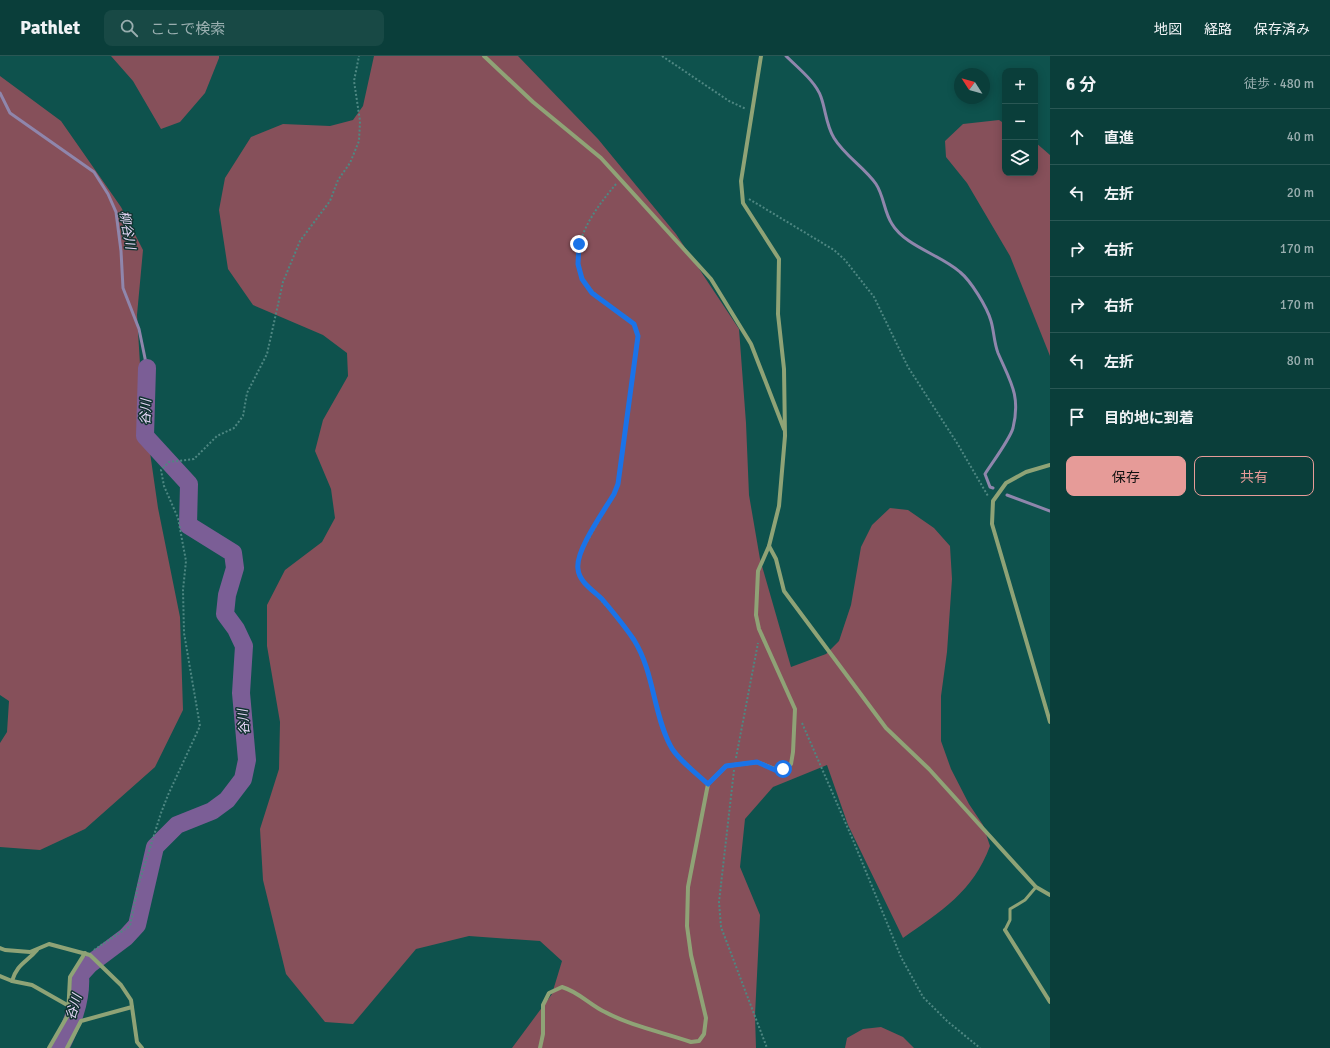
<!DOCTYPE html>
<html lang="ja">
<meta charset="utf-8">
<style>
body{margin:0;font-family:Signika,"Noto Sans JP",sans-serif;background:#184945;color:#f1f3f6}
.controls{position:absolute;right:12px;top:12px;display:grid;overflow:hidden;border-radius:8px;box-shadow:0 2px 10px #0003}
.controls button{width:36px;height:36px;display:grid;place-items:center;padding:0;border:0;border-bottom:1px solid #2a5754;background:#0a3e3a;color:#f1f3f6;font:20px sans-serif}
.compass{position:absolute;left:954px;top:12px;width:36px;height:36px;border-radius:50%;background:#0a3e3a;box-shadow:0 2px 10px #0003;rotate:306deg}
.stop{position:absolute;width:12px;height:12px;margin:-9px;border:3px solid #1a73e8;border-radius:50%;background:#fff}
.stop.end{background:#1a73e8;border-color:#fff;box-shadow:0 1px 4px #0008}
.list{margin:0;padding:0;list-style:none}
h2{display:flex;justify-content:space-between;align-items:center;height:52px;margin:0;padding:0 16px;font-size:17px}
h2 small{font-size:13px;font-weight:400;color:#99aeaf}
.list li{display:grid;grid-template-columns:26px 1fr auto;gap:12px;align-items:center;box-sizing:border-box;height:56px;padding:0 16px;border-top:1px solid #2a5754}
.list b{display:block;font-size:15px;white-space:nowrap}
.list em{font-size:13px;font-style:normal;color:#99aeaf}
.actions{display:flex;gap:8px;padding:12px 16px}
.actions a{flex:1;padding:9px 0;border:1px solid #e69b98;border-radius:8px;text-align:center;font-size:14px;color:#e69b98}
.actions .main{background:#e69b98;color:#111}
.icon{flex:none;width:22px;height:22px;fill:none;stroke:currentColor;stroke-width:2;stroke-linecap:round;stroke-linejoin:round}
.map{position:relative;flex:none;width:1050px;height:992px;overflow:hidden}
header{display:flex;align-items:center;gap:24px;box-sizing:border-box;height:56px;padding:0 20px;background:#0a3e3a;border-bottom:1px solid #2a5754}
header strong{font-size:19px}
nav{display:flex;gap:22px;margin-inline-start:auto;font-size:14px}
.search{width:280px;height:36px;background:#184945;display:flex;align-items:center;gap:10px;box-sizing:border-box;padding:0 14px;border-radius:8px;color:#99aeaf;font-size:15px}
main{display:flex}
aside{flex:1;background:#0a3e3a}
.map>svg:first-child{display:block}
.green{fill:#86505a}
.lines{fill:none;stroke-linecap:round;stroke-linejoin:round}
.stream{stroke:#8f86ac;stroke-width:3}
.river{stroke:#7b5e96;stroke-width:18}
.path{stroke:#4e8782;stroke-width:2;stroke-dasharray:2 2;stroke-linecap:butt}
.lane{stroke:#8fa376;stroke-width:3}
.street{stroke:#8fa376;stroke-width:4}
.route{stroke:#1a73e8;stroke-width:5}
.labels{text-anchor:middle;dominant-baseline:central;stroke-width:3;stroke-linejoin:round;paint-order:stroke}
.water-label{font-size:13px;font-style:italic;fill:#e9d9fa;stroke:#113330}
</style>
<header>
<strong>Pathlet</strong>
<div class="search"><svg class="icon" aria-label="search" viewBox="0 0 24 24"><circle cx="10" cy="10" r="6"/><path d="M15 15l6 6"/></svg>ここで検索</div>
<nav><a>地図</a><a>経路</a><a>保存済み</a></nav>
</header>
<main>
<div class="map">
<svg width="1050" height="992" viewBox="0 0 1050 992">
<rect width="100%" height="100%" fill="#0e524d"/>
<g class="green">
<polygon points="111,0 219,0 219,2 205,37 180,66 161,73 133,25"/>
<path d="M374 0H518L598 83 676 178 739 273 746 367 749 439 760 503 791 611 826 598 839 585 851 549 861 491 872 469 890 452 908 454 934 472 950 490 952 523 947 596 941 640V685L951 713 969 748 983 769 990 790C973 836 941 855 903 882L848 769 827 709 773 731 745 763 740 811 760 859 755 959 756 992H512L552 938 562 905 540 885 469 880 416 893 353 968 325 966 286 918 263 824 260 773 279 713 280 666 267 590V549L285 514 322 486 335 462 331 433 315 395 323 364 348 320 347 297 323 279 253 249 228 213 219 154 225 122 251 81 283 68 330 70 353 64 363 50Z"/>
<polygon points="0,20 61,65 121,151 143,194 137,259 142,341 158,452 180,561 183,654 155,711 85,773 40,794 0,791 0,687 7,676 9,645 0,639"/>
<polygon points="999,64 1005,68 1005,117 1035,117 1035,86 1050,99 1050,300 1010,200 967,127 946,101 945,85 963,68"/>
<polygon points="881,971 903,981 914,992 845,992 847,982 863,973"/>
</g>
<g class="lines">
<g class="stream">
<path d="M786 0C798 12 816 26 821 41 826 55 826 69 834 82 845 100 864 111 876 128 884 140 884 156 892 168 905 190 941 199 960 216 971 225 987 251 991 265 994 275 994 287 998 297 1010 325 1021 339 1013 372 1010 383 992 407 985 418L990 431 993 432"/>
<polyline points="0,37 10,57 94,116 108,138 116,156 121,195 123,232 139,273 147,312"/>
<polyline points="1007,439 1050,455"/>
</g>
<path class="river" d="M60 992C71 970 82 945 80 919L90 908 126 881 137 869 155 791 177 769 212 755 227 744 243 723 247 704 241 637 244 590 236 573 225 558 227 539 235 512 233 497 188 469 189 428 145 380 147 312"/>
<g class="path">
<polyline points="662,0 729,45 746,53"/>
<path d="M616 128C585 165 555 209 605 246 611 251 631 262 634 268 636 271 637 277 638 280L618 428 614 438 578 502V515L583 525 620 565 634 585 647 611 662 671 670 691 704 724"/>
<polyline points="749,143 834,194 845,204 874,241 908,311 957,387 988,440"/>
<polyline points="802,667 853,784 901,901 923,941 947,965 980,992"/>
<polyline points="736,702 758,587"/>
<polyline points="734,714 719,846 721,871 767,992"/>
<polyline points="94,894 130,870 138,830 161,757 168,739 200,670 184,577 183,534 186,505 178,462 164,430 161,414 169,406 194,403 217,380 234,372 243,360 247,337 267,298 283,226 300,185 330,145 338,124 350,107 359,85 360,65 354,25 359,0"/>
</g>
<polyline class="lane" points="1005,874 1010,864 1010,853 1025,844 1036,831"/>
<g class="street">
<polyline points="484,0 533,46 601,102 711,223 751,288 784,373"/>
<polyline points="1050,409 1026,416 1006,427 993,445 992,468 1050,666"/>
<polyline points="769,490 776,503 784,535 886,672 929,713 1036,831 1050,839"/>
<polyline points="1005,874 1050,946"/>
<polyline points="0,892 5,894 30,896 49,888 90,899 121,929 131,944 137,986 142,992"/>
<polyline points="0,920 12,925 32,929 69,950"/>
<path d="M12 925C17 908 26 907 37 894"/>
<polyline points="49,992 68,959 70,921 85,897"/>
<polyline points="67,992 81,965 132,951"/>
<path d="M540 992 543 978V949L549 937 562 931C579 936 590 949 605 956 631 970 662 976 691 986L699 985 704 978 706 962 691 899 687 870 688 831 708 728 726 710 757 706 775 713H783L791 708 793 696 795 653 759 573 756 559 758 515 769 490 779 450 785 380 784 313 778 258 779 203 743 147 741 125 761 0"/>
</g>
</g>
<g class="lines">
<path class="route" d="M579 188 578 208 582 223 592 237 634 268 638 280 618 428 614 438C604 455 575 495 578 513 579 526 594 535 602 543 613 556 624 569 634 584 654 616 653 656 670 689 676 702 697 718 708 728L726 710 757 706 775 714 783 713"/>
</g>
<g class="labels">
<g class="water-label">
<text transform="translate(127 174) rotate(80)">柳谷川</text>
<text transform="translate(146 356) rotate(-88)">谷川</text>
<text transform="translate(244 666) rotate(-95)">谷川</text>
<text transform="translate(74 951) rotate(-73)">谷川</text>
</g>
</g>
</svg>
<div class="controls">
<button>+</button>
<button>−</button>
<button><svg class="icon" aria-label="layers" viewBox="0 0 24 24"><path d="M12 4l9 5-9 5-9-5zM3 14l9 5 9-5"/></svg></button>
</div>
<svg class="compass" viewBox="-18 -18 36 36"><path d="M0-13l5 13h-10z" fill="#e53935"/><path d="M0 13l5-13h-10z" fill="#99aeaf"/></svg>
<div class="stop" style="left:783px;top:713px"></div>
<div class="stop end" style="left:579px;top:188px"></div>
</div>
<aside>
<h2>6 分<small>徒歩 · 480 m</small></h2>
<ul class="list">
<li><svg class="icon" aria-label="ahead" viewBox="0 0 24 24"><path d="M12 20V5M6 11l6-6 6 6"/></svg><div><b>直進</b></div><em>40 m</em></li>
<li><svg class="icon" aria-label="left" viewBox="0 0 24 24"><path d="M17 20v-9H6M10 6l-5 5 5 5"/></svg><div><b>左折</b></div><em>20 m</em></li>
<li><svg class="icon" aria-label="right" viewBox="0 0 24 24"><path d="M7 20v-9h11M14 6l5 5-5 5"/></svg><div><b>右折</b></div><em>170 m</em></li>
<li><svg class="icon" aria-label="right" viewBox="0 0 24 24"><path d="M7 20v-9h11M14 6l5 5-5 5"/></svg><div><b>右折</b></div><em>170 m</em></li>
<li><svg class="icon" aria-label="left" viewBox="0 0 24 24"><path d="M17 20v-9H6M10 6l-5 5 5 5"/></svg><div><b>左折</b></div><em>80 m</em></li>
<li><svg class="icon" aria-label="arrive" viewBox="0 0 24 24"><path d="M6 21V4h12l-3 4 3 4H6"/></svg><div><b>目的地に到着</b></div></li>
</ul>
<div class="actions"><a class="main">保存</a><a>共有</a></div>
</aside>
</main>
